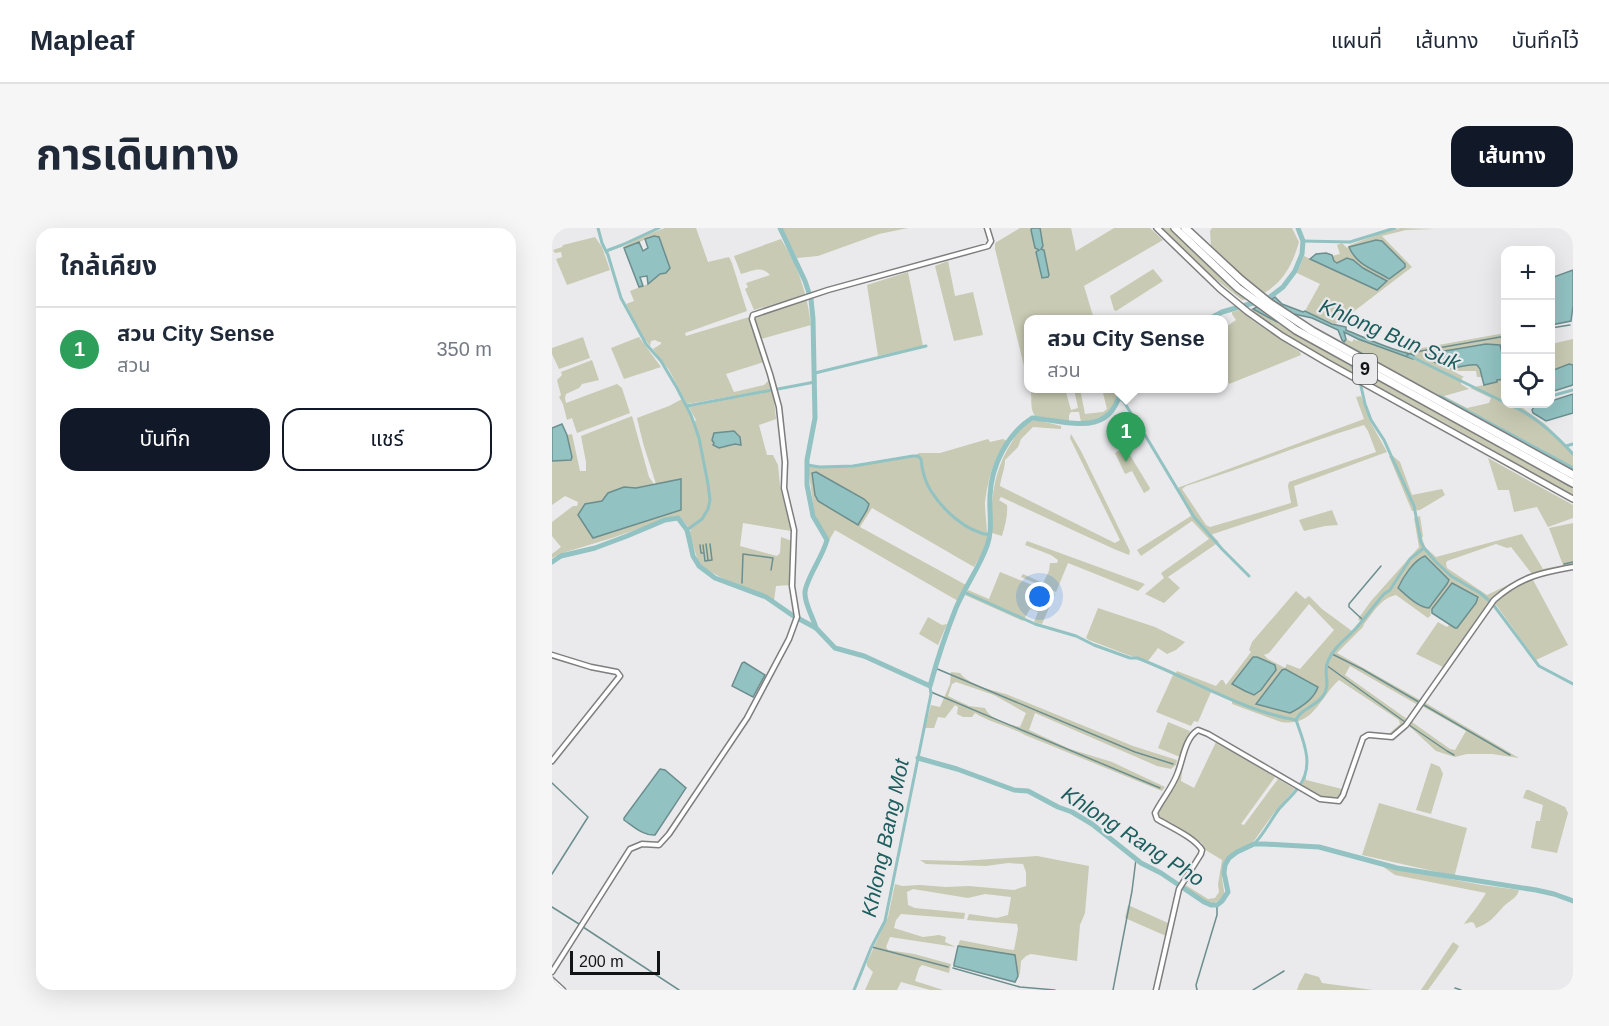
<!DOCTYPE html>
<html lang="th">
<meta charset="utf-8">
<style>
body{margin:0;font-family:Helvetica,"Noto Sans Thai",sans-serif;background:#f6f6f7;color:#1f2937}
.controls{position:absolute;right:18px;top:18px;display:grid;overflow:hidden;border-radius:12px;box-shadow:0 6px 24px #0002}
.controls button{width:54px;height:54px;display:grid;place-items:center;padding:0;border:0;border-bottom:2px solid #e0e1e3;background:#fff;color:#1f2937;font:30px sans-serif}
.scale{position:absolute;left:18px;bottom:15px;width:90px;box-sizing:border-box;padding-left:6px;border:3px solid #131414;border-top:0;font-size:16px;line-height:21px;white-space:nowrap;color:#131414;-webkit-text-stroke:4px #eaeaec;paint-order:stroke}
.you{position:absolute;left:488px;top:369px;width:21px;height:21px;margin:-15px;border:4px solid #fff;border-radius:50%;background:#1a73e8;box-shadow:0 0 0 9px #1a73e833}
.badge{display:grid;place-items:center;width:39px;height:39px;border-radius:50%;background:#111827;color:#fff;font-size:20px;font-weight:700}
.pin{position:absolute;translate:-50% -50px;filter:drop-shadow(0 2px 3px #0008)}
.pin::after{content:'';position:absolute;top:32px;width:21px;height:18px;background:inherit;clip-path:polygon(0 0,100% 0,50% 100%)}
.popup{position:absolute;left:472px;top:87px;width:204px;height:78px;box-sizing:border-box;display:grid;place-content:center;border-radius:12px;background:#fff;filter:drop-shadow(0 2px 4px #0005);font-size:20px;white-space:nowrap;color:#747a83}
.popup b{font-size:22px;color:#1f2937}
.popup::after{content:'';position:absolute;left:50%;top:100%;margin-left:-12px;border:12px solid transparent;border-top-color:#fff}
.list{margin:0;padding:0;list-style:none}
h2{display:flex;justify-content:space-between;align-items:center;height:78px;margin:0;padding:0 24px;font-size:26px}
h2 small{font-size:20px;font-weight:400;color:#747a83}
.list li{display:grid;grid-template-columns:39px 1fr auto;gap:18px;align-items:center;box-sizing:border-box;height:84px;padding:0 24px;border-top:2px solid #e0e1e3}
.list b{display:block;font-size:22px;white-space:nowrap}
.list p{margin:0;font-size:20px;white-space:nowrap;color:#747a83}
.list em{font-size:20px;font-style:normal;color:#747a83}
.actions{display:flex;gap:12px;padding:18px 24px}
.actions a{flex:1;padding:14px 0;border:2px solid #111827;border-radius:18px;text-align:center;font-size:21px;color:#111827}
.actions .main{background:#111827;color:#fff}
.icon{flex:none;width:33px;height:33px;fill:none;stroke:currentColor;stroke-width:2;stroke-linecap:round;stroke-linejoin:round}
.map{position:relative;flex:none;width:1021px;height:762px;overflow:hidden;border-radius:18px}
header{display:flex;align-items:center;gap:36px;box-sizing:border-box;height:84px;padding:0 30px;background:#fff;border-bottom:2px solid #e0e1e3}
header strong{font-size:28px}
nav{display:flex;gap:33px;margin-inline-start:auto;font-size:21px}
.intro{display:flex;align-items:center;justify-content:space-between;box-sizing:border-box;height:144px;padding:0 36px}
h1{margin:0;font-size:42px}
.button{padding:15px 27px;border-radius:18px;background:#111827;color:#fff;font-size:21px;font-weight:700}
main{display:flex;gap:36px;padding:0 36px}
aside{flex:1;background:#fff;border-radius:18px;box-shadow:0 6px 24px #0002}
.map>svg:first-child{display:block}
.green{fill:#c8cab3;fill-rule:evenodd}
.water{fill:#92c2c2;stroke:#6c8e8e;stroke-width:1.5}
.lines{fill:none;stroke-linecap:round;stroke-linejoin:round}
.stream{stroke:#6c8e8e;stroke-width:1.5}
.canal{stroke:#92c2c2;stroke-width:3}
.river{stroke:#92c2c2;stroke-width:5}
.minor-casing{stroke:#7e7e7f;stroke-width:7}
.major-casing{stroke:#7e7e7f;stroke-width:8}
.highway-casing{stroke:#7e7e7f;stroke-width:10}
.minor{stroke:#fff;stroke-width:4}
.major{stroke:#fff;stroke-width:5}
.highway{stroke:#fff;stroke-width:7}
.labels{text-anchor:middle;dominant-baseline:central;stroke-width:4.5;stroke-linejoin:round;paint-order:stroke}
.shield{fill:#eaeaec;stroke:#545455;stroke-width:1.5}
.shield-label{font-size:18px;font-weight:bold;fill:#131414}
.water-label{font-size:21px;font-style:italic;fill:#1c5d5e;stroke:#eaeaec}
</style>
<header>
<strong>Mapleaf</strong>
<nav><a>แผนที่</a><a>เส้นทาง</a><a>บันทึกไว้</a></nav>
</header>
<div class="intro"><h1>การเดินทาง</h1><a class="button">เส้นทาง</a></div>
<main>
<aside>
<h2>ใกล้เคียง<small></small></h2>
<ul class="list">
<li><span class="badge" style="background:#2e9e5b">1</span><div><b>สวน City Sense</b><p>สวน</p></div><em>350 m</em></li>
</ul>
<div class="actions"><a class="main">บันทึก</a><a>แชร์</a></div>
</aside>
<div class="map">
<svg width="1021" height="762" viewBox="0 0 1021 762">
<rect width="100%" height="100%" fill="#eaeaec"/>
<g class="green">
<path d="M113 0H144L156 34 177 29 180 35 195 83 133 105 134 108 197 89 212 134 174 146 182 164 212 157 218 151 221 161 135 176 117 142 101 121 109 116V114H107L103 112 99 113 98 118 92 110 74 76 82 73 78 63 96 56 108 46 115 45 117 40 110 18 102 8C92 11 82 18 72 20L71 19 86 10Z"/>
<polygon points="230,0 356,0 327,6 266,28 245,30"/>
<polygon points="468,0 480,0 479,2 484,20 487,22 484,25 490,23 489,20 491,18 488,0 519,0 524,23 562,0 598,0 611,12 532,58 542,91 476,92 476,154 443,21 443,15"/>
<path d="M609 0H638L659 19 658 3 660 0H740L747 14C738 45 724 66 690 72L657 46Z"/>
<polygon points="848,0 882,1 854,2 830,8 860,39 801,84 783,96 753,83 768,56 745,45 752,28 825,62 835,53 811,40 801,32 795,30 786,35 782,33 780,28 788,26 785,17 790,15 795,20 798,17 827,6"/>
<polygon points="43,9 50,19 58,42 15,57 4,31 10,29 9,24 3,25 1,22 10,19 11,17"/>
<path d="M229 11C246 38 255 65 259 97L209 111 202 92 203 89 248 74 246 69 202 82 193 61 196 59 194 55 218 47C209 37 201 43 189 46L182 28Z"/>
<polygon points="396,33 403,68 421,64 431,107 402,113 383,38"/>
<polygon points="601,41 611,53 564,83 562,82 558,68"/>
<polygon points="356,44 371,118 326,128 315,57"/>
<path d="M701 81 725 94 739 87 791 117 794 111 800 114 802 111 805 113 806 111 853 128 861 127 852 125 853 123 953 105V112L951 117 953 125V138L947 117 934 116 875 126 898 140 918 137H925L928 141 930 149H925L924 143H901L912 149 910 150 909 156 917 161 892 168 915 180 937 175 939 170 918 160 945 154 944 152 953 151V157L951 159 953 163 954 176H975L968 178 993 196 1021 224V267C973 241 926 213 878 187 817 154 754 122 696 83Z"/>
<polygon points="688,82 700,92 748,124 749,127 677,156 673,146 672,146 672,100 684,92 680,86 680,84"/>
<polygon points="31,109 38,130 7,141 0,126 0,120"/>
<polygon points="87,109 109,139 72,151 59,120"/>
<polygon points="1021,111 1021,137 1017,136 999,143 999,116"/>
<polygon points="40,132 47,152 30,156 27,160 14,166 13,170 14,175 65,156 70,160 78,185 25,205 20,190 15,192 11,176 7,169 9,167 5,152 10,147 9,144"/>
<path d="M478 161H513L519 182 526 180 522 161H528L533 186 551 184 555 181 550 161H564C566 185 551 191 529 194L527 184H519L517 187V193L483 188C477 179 481 171 478 161Z"/>
<polygon points="221,163 224,191 207,197 215,227 221,227 226,237 228,258 239,303 191,295 188,318 225,328 228,325 229,309 240,313 238,357 224,358 222,373 170,350 150,339 146,333 137,305 139,302 128,289 123,288 60,310 14,324 0,330 0,326 9,319 0,308 0,294 21,278 25,278 26,274 13,268 0,277 0,233 19,232 20,229 15,207 20,206 28,243 34,243 34,234 29,208 80,188 97,249 102,256 84,260 72,259 26,288 129,252 104,256 91,215 85,190 117,178 130,171 142,194 144,192 137,179"/>
<path d="M809 168 819 195 835 224 742 258 746 278 661 306 660 307 667 314 616 349 628 360 612 375 593 366 612 350 609 345 657 311 640 293 589 328 585 322 639 288 625 260 812 191 804 169ZM812 197 816 203 824 224 737 254 736 258 739 275 658 299 654 297 630 261 634 258C694 240 752 215 812 197Z"/>
<path d="M485 192 509 198V201L481 199 469 211 466 219 453 232C453 241 449 249 448 258L563 315 568 312 518 210 519 206 529 223 578 323 577 327 562 321 449 269 447 272 455 277C456 287 453 298 450 308L440 305C438 271 442 241 461 212 467 202 473 193 485 192Z"/>
<path d="M436 211 438 214 451 211 455 213C442 227 435 256 433 275 433 286 435 297 435 308 435 319 427 330 422 339L320 280 308 299 414 357 406 373 283 302 275 316 273 312 262 283 256 238C292 241 326 235 362 229L367 225H388ZM264 244 312 271 306 296 266 273 263 267 261 245Z"/>
<polygon points="573,219 598,260 597,262 592,265 580,243 573,246 563,225"/>
<polygon points="837,228 841,228 848,234 860,267 890,261 893,267 868,282 860,283"/>
<polygon points="936,230 1021,277 1021,290 996,299 985,279 962,284 957,262 946,262"/>
<polygon points="780,282 786,297 773,298 752,303 747,292"/>
<path d="M868 288 871 308 870 310 873 319 884 329 970 306 991 341 1011 337 997 300 1021 295V337L980 346 959 319 955 320 944 316 895 333 894 336 895 340 935 367 960 355 961 356 936 375 891 439 864 426 886 394 895 399 897 397 905 400 924 375 925 369 900 355 880 381V385L878 384 879 387 876 390 844 367C829 370 821 385 812 396L811 399 785 425 868 472 866 477 798 438 793 447 855 491V493L844 505 839 507 837 506 848 496 847 492 787 452C767 470 762 499 729 494L680 476V472L659 464 646 494 642 493 639 498 604 484 621 447H623L625 443 664 458 669 452H671L674 457 699 424 697 422 700 414 744 363 753 371 757 368 770 381 800 403 808 393 806 391 819 373 867 319 862 290ZM869 329H873L897 352 877 380C864 379 855 367 847 357ZM757 376 782 402 748 441 735 436 733 440 716 431 712 427 717 425ZM701 429H705L723 437 724 442 709 462 702 466 693 463 681 455ZM733 441 766 459 738 485 704 476 729 442Z"/>
<polygon points="475,313 593,356 586,363 516,335 504,364 469,349 471,346 491,355 497,343 498,335 505,335 506,332 499,327 473,317"/>
<polygon points="448,344 503,366 490,396 482,394 486,384 478,381 471,393 413,367 416,362 437,371"/>
<polygon points="980,350 1016,417 984,432 942,374"/>
<polygon points="546,380 603,399 633,414 624,422 615,426 606,420 596,433 576,427 537,412 534,410"/>
<polygon points="376,389 390,397 395,396 386,417 367,406"/>
<path d="M399 444 408 445C417 457 439 462 454 466L581 518 625 532 624 537 619 541 605 538 483 485 477 502 518 521 560 534 613 559 610 563 473 507C457 498 439 495 423 485L420 489H411L405 486 406 479 403 477 393 490 386 489 382 500H373L379 477 388 479 398 456ZM404 454 442 467 474 485 468 499C457 496 438 492 433 480L417 478 396 468 400 456Z"/>
<polygon points="872,474 967,530 940,526 915,526 903,529 884,523 856,497 860,494 898,521 903,522 914,503 870,478"/>
<polygon points="616,494 638,503 628,529 606,520"/>
<polygon points="664,514 723,549 689,596 692,597 726,551 743,561 721,586 702,613 675,630 672,637 670,650 673,669 662,675 654,674 631,659 632,656 656,671 663,670 667,664 666,656 670,632 652,621 650,615 604,586 628,544 630,544 629,553 642,560"/>
<polygon points="879,535 888,539 891,546 879,586 864,582"/>
<path d="M754 548V552L790 561 788 567 784 571C771 570 760 566 750 558Z"/>
<polygon points="974,562 977,562 1013,579 1016,585 1005,625 979,620 984,593 988,593 991,577 971,570"/>
<polygon points="827,575 915,600 903,646 903,648 810,627"/>
<polygon points="485,628 537,638 533,685 528,697 525,733 479,726 474,728 469,733 468,745 466,748 463,727 406,718 408,712 454,721 462,722 466,701 465,696 415,692 417,686 445,690 456,687 459,669 433,666 416,670 361,661 355,664 356,677 363,680 413,685 412,691 349,686 344,692 342,700 371,709 387,707 394,709 393,714 404,719 338,709 334,719 336,722 362,726 399,736 397,745 370,737 367,740 363,753 391,762 378,762 349,754 345,762 313,762 321,744 315,738 315,734 336,689 343,656 350,658 368,657 394,659 417,658 462,662 474,658 474,644 471,636 456,635 434,638 374,636 368,632 409,633"/>
<path d="M830 638 930 657 967 662C965 671 957 672 951 679 943 688 937 696 924 700L922 695 919 694 912 696C919 686 928 676 934 665L843 647Z"/>
<polygon points="576,677 616,695 614,708 573,690"/>
<polygon points="901,714 907,718 905,722 876,762 869,762"/>
<polygon points="753,745 767,749 770,755 821,762 745,762 747,756"/>
</g>
<g class="water">
<polygon points="480,0 488,0 491,18 489,21 492,22 497,47 496,49 490,50 484,24 487,22 483,20 479,2"/>
<polygon points="102,8 107,9 118,40 114,45 108,46 96,56 95,48 88,49 91,58 87,59 72,20 87,14 91,23 96,20 93,11"/>
<path d="M824 12 830 13 853 36V39L837 51C822 41 805 38 797 19Z"/>
<polygon points="774,25 780,27 782,33 785,35 795,30 801,32 811,40 835,53 825,62 758,31 764,26"/>
<polygon points="1021,42 1021,78 1019,93 999,97 999,50"/>
<path d="M723 69 730 76 751 84 753 83 780 96 794 99V102C816 111 838 122 862 127L861 131 806 111 792 104 794 111 792 114 790 112 786 102 760 90 742 86 725 94 701 81Z"/>
<path d="M934 116 948 117 953 138V151L945 152V154L932 157 928 141 925 137C916 136 909 139 900 140 891 140 881 133 873 129L875 126Z"/>
<polygon points="1017,136 1021,137 1021,157 999,164 999,143"/>
<polygon points="1021,166 1021,185 994,193 981,185 980,182 983,177 999,176 999,173"/>
<polygon points="10,196 15,207 20,229 19,232 0,233 0,200"/>
<polygon points="182,203 188,209 189,217 183,216 167,220 161,217 162,215 160,212 162,205"/>
<polygon points="264,244 312,271 317,276 315,282 306,297 266,273 263,267 260,245"/>
<polygon points="129,251 129,282 41,310 26,287 33,276 50,273 56,265 72,259 84,260"/>
<path d="M873 328 897 352 895 356 877 380C866 379 855 368 846 360 851 349 862 332 873 328Z"/>
<polygon points="900,355 926,369 924,375 905,400 903,400 880,385 880,381"/>
<polygon points="701,429 705,429 723,437 724,442 709,462 702,467 693,463 680,456"/>
<polygon points="192,434 213,447 201,469 180,458 190,435"/>
<path d="M733 441 766 459C762 471 750 479 738 485L704 476 730 442Z"/>
<path d="M108 541 113 542 134 560 103 607C91 608 81 598 72 592V590Z"/>
<polygon points="406,718 463,727 466,748 463,754 402,738 402,736"/>
</g>
<g class="lines">
<g class="stream">
<polyline points="999,100 1018,97"/>
<polyline points="855,127 869,123 954,108"/>
<polyline points="154,316 156,332"/>
<polyline points="148,317 149,325 151,325"/>
<polyline points="151,317 153,333 160,332 158,316"/>
<polyline points="1012,336 1021,334"/>
<polyline points="190,355 191,326 221,330 219,342"/>
<polyline points="811,392 797,379 797,376 829,338"/>
<polyline points="780,426 810,441 958,527"/>
<polyline points="774,437 853,494"/>
<polyline points="383,440 583,524 621,536"/>
<polyline points="379,464 608,560"/>
<polyline points="857,497 895,523 902,527"/>
<polyline points="0,555 36,589 0,646"/>
<polyline points="0,679 27,696"/>
<polyline points="31,699 127,762"/>
<polyline points="320,719 396,739"/>
<polyline points="401,740 468,759 503,762"/>
<polyline points="903,760 909,762"/>
<polyline points="561,762 580,663 584,631"/>
<polyline points="645,762 644,757 665,687 665,677"/>
<polyline points="701,762 732,743"/>
</g>
<g class="canal">
<polyline points="46,0 50,15 56,27 69,70 94,116 109,133 125,160 139,187 147,210 156,256 158,272 156,281 150,291 135,302"/>
<polyline points="751,13 798,14 843,0"/>
<polyline points="54,23 70,17 107,0"/>
<polyline points="797,119 814,128"/>
<polyline points="858,128 954,175"/>
<polyline points="263,145 374,118"/>
<polyline points="888,168 1021,240"/>
<polyline points="999,168 1021,162"/>
<polyline points="567,170 572,174 590,203"/>
<path d="M956 176C981 186 1003 206 1021 226"/>
<polyline points="135,178 263,154"/>
<polyline points="962,178 972,176"/>
<polyline points="593,207 642,289 670,321 697,348"/>
<polyline points="1014,218 1021,216"/>
<path d="M255 237 268 239 301 238 361 228H366L369 231C370 242 373 254 379 263 391 282 414 304 438 307"/>
<polyline points="872,320 884,334 899,348 928,365 940,375 987,438 1021,456"/>
<path d="M412 364 483 396 524 408 542 417 578 430H585C636 449 690 483 744 492"/>
<path d="M702 616C712 606 718 593 727 581 733 574 740 568 746 560 763 539 752 514 744 492 748 481 763 479 771 468 780 455 770 445 776 433 782 418 796 410 806 398 815 388 823 376 832 366L838 362 858 331 872 320 869 314 862 278 832 212 819 192 813 176 806 145 800 139V136"/>
<polyline points="302,762 319,720 333,693 379,466 378,458"/>
</g>
<g class="river">
<path d="M228 0 253 53 259 71 261 91 263 190 255 232V257L261 288 275 312C271 328 254 351 253 364 252 375 261 389 264 400"/>
<polyline points="655,92 670,84 715,71 731,59 743,43 750,26 751,13 746,0"/>
<path d="M0 334 9 328 43 320 75 308 113 292 126 290 135 302 141 328 147 338 163 350 214 369 240 387 264 400 283 420 312 428 378 458C385 432 394 405 404 380 413 359 427 340 435 318 441 302 437 284 438 268 439 238 455 206 480 190 516 193 560 211 569 160"/>
<polyline points="366,530 405,541 462,562 476,563 506,579 520,584 540,596 589,635 609,645 652,674 659,677 665,677 670,673 676,664 672,645 673,637 677,630 685,624 702,616 713,616 767,619 845,640 984,662 1002,666 1021,673"/>
</g>
<defs>
<g id="minor">
<polyline points="0,427 39,439 65,444 68,448 0,533"/>
<polyline points="0,744 78,621 90,616 107,617 117,606 195,490 237,411 245,389 240,358 242,302 232,260 233,234 227,179 218,146 200,91 201,87 276,62 436,18 439,13 435,0"/>
<polyline points="0,752 11,762"/>
<path d="M604 762 627 661 649 626 650 622C642 609 618 599 605 591L603 585C610 571 621 559 626 544 631 531 633 510 646 502L656 506 761 567 768 571 787 573 791 567 811 510 816 507H818L840 509 854 497 942 372C968 349 988 345 1021 339"/>
</g>
<polyline id="major" points="605,0 668,61 696,84 730,108 774,134 1021,271"/>
<g id="highway">
<polyline points="623,0 686,60 744,102 1021,255"/>
<polyline points="633,0 689,52 716,74 760,103 1021,247"/>
</g>
</defs>
<use href="#minor" class="minor-casing"/>
<use href="#major" class="major-casing"/>
<use href="#highway" class="highway-casing"/>
<use href="#minor" class="minor"/>
<use href="#major" class="major"/>
<use href="#highway" class="highway"/>
</g>
<g class="labels">
<rect class="shield" x="801" y="126" width="24" height="30" rx="4.5"/>
<g class="shield-label">
<text x="813" y="141">9</text>
</g>
<g class="water-label">
<text transform="translate(838 106) rotate(23)">Khlong Bun Suk</text>
<text transform="translate(581 608) rotate(33)">Khlong Rang Pho</text>
<text transform="translate(333 610) rotate(-78)">Khlong Bang Mot</text>
</g>
</g>
</svg>
<div class="controls">
<button>+</button>
<button>−</button>
<button><svg class="icon" aria-label="locate" viewBox="0 0 24 24"><circle cx="12" cy="12" r="6"/><path d="M12 2v4M12 18v4M2 12h4M18 12h4"/></svg></button>
</div>
<div class="scale">200 m</div>
<div class="you"></div>
<div class="pin badge" style="left:574px;top:234px;background:#2e9e5b">1</div>
<div class="popup"><b>สวน City Sense</b>สวน</div>
</div>
</main>
